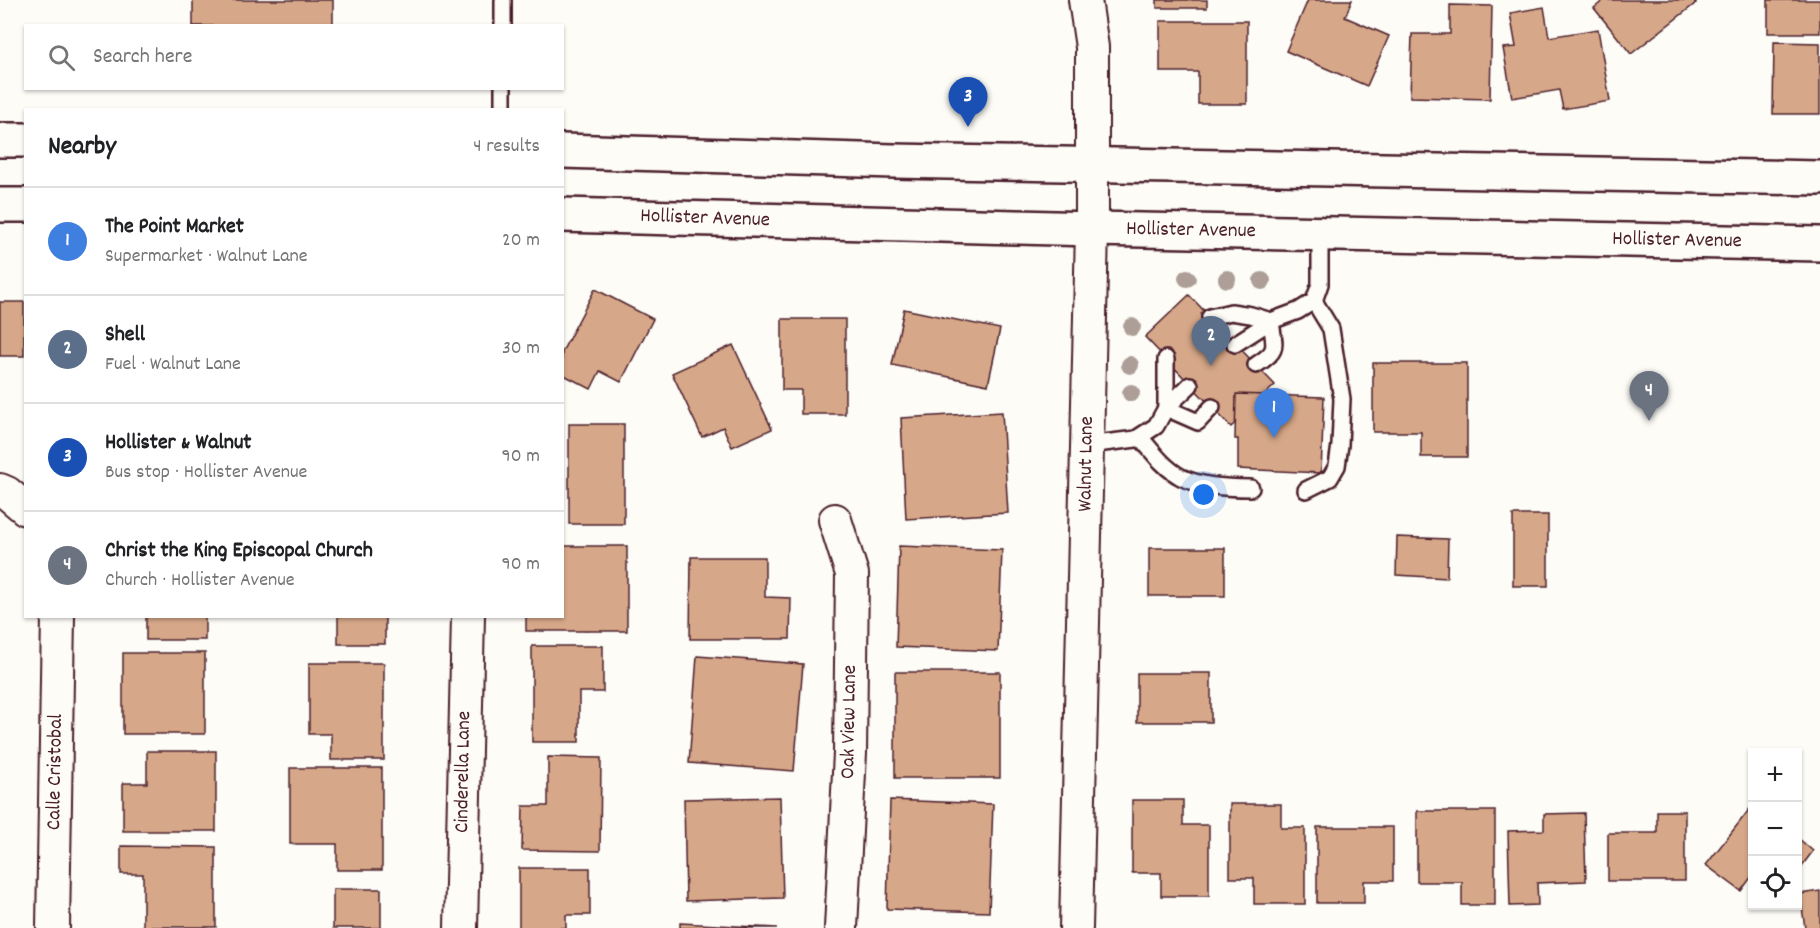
<!DOCTYPE html>
<meta charset="utf-8">
<style>
body{margin:0;font-family:Dekko,sans-serif;background:#f6f6f6;color:#202124}
.controls{position:absolute;right:18px;bottom:18px;display:grid;overflow:hidden;border-radius:0px;box-shadow:0 2px 4px #0004}
.controls button{width:54px;height:54px;display:grid;place-items:center;padding:0;border:0;border-bottom:2px solid #e0e0e0;background:#fff;color:#202124;font:30px sans-serif}
.you{position:absolute;left:1204px;top:495px;width:21px;height:21px;margin:-15px;border:4px solid #fff;border-radius:50%;background:#1a73e8;box-shadow:0 0 0 9px #1a73e833}
.badge{display:grid;place-items:center;width:39px;height:39px;border-radius:50%;background:#4a1f2b;color:#fff;font-size:20px;font-weight:700}
.pin{position:absolute;translate:-50% -50px;filter:drop-shadow(0 2px 3px #0008)}
.pin::after{content:'';position:absolute;top:32px;width:21px;height:18px;background:inherit;clip-path:polygon(0 0,100% 0,50% 100%)}
.list{margin:0;padding:0;list-style:none}
h2{display:flex;justify-content:space-between;align-items:center;height:78px;margin:0;padding:0 24px;font-size:26px}
h2 small{font-size:20px;font-weight:400;color:#757577}
.list li{display:grid;grid-template-columns:39px 1fr auto;gap:18px;align-items:center;box-sizing:border-box;height:108px;padding:0 24px;border-top:2px solid #e0e0e0}
.list b{display:block;font-size:22px;white-space:nowrap}
.list p{margin:0;font-size:20px;white-space:nowrap;color:#757577}
.list em{font-size:20px;font-style:normal;color:#757577}
.icon{flex:none;width:33px;height:33px;fill:none;stroke:currentColor;stroke-width:2;stroke-linecap:round;stroke-linejoin:round}
.map{position:relative;flex:none;width:1820px;height:928px;overflow:hidden}
.search{position:absolute;background:#fff;box-shadow:0 2px 4px #0004;left:24px;top:24px;width:540px;height:66px;display:flex;align-items:center;gap:15px;box-sizing:border-box;padding:0 21px;border-radius:0px;color:#757577;font-size:22px}
.panel{position:absolute;background:#fff;box-shadow:0 2px 4px #0004;left:24px;top:108px;width:540px;height:510px;border-radius:0px}
.map>svg:first-child{display:block}
.building{fill:#d6a788;stroke:#4a1f2b;stroke-width:1.5}
.lines{fill:none;stroke-linecap:round;stroke-linejoin:round}
.lane-casing{stroke:#4a1f2b;stroke-width:20}
.street-casing{stroke:#4a1f2b;stroke-width:36}
.secondary-casing{stroke:#4a1f2b;stroke-width:38}
.lane{stroke:#fdfcf7;stroke-width:15}
.street{stroke:#fdfcf7;stroke-width:32}
.secondary{stroke:#fdfcf7;stroke-width:33}
.tree{fill:#ad9e97}
.labels{text-anchor:middle;dominant-baseline:central;stroke-width:5;stroke-linejoin:round;paint-order:stroke}
.street-label{font-size:21px;fill:#4a1f2b;stroke:#fdfcf7}
</style>
<div class="map">
<svg width="1820" height="928" viewBox="0 0 1820 928">
<rect width="100%" height="100%" fill="#fdfcf7"/>
<filter id="ink" filterUnits="userSpaceOnUse"><feTurbulence type="fractalNoise" baseFrequency=".0167" numOctaves="2"/><feDisplacementMap in="SourceGraphic" scale="12" xChannelSelector="R" yChannelSelector="G"/><feConvolveMatrix kernelMatrix="1 2 1 2 8 2 1 2 1" color-interpolation-filters="sRGB"/></filter>
<g filter="url(#ink)">
<g class="building">
<rect x="193" y="0" width="140" height="26"/>
<rect x="1157" y="0" width="50" height="8"/>
<polygon points="1308,0 1352,0 1345,17 1389,36 1367,86 1286,51"/>
<polygon points="1604,0 1694,0 1696,3 1631,54 1594,8"/>
<rect x="1768" y="0" width="52" height="33"/>
<polygon points="1450,5 1492,6 1490,99 1410,97 1412,34 1450,34"/>
<polygon points="1544,7 1549,37 1598,29 1610,101 1563,109 1559,90 1512,98 1503,48 1516,47 1510,13"/>
<polygon points="1160,21 1247,21 1247,104 1198,104 1198,72 1160,72"/>
<polygon points="1774,42 1820,43 1820,114 1773,114"/>
<polygon points="595,289 653,319 621,382 600,371 591,389 562,374 562,352"/>
<polygon points="1189,295 1275,385 1231,427 1145,337"/>
<rect x="0" y="302" width="24" height="54"/>
<polygon points="904,309 1000,329 988,385 892,365"/>
<polygon points="782,319 845,319 845,414 801,414 801,390 782,390"/>
<polygon points="733,345 772,429 732,447 723,427 702,437 672,373"/>
<polygon points="1373,363 1467,363 1467,457 1421,457 1421,432 1373,432"/>
<polygon points="1236,394 1324,397 1321,473 1238,469 1238,439 1235,439"/>
<polygon points="1002,412 1008,513 906,519 901,418"/>
<rect x="569" y="424" width="55" height="100"/>
<rect x="1513" y="515" width="35" height="71"/>
<polygon points="1397,537 1448,539 1447,578 1396,575"/>
<polygon points="562,546 627,546 627,631 526,631 526,616 562,616"/>
<polygon points="899,546 1002,550 998,651 896,647"/>
<rect x="1149" y="548" width="76" height="48"/>
<polygon points="691,557 765,557 765,597 791,598 790,639 690,639"/>
<rect x="146" y="616" width="59" height="24"/>
<rect x="338" y="616" width="47" height="28"/>
<polygon points="532,646 603,646 603,692 579,692 579,742 532,742"/>
<rect x="123" y="653" width="82" height="81"/>
<polygon points="697,656 803,664 794,771 689,763"/>
<polygon points="309,663 384,663 384,760 331,760 331,734 309,734"/>
<rect x="895" y="672" width="105" height="106"/>
<rect x="1137" y="673" width="74" height="49"/>
<polygon points="147,751 216,751 216,831 123,831 123,783 147,783"/>
<polygon points="548,757 601,758 600,851 522,850 523,806 548,806"/>
<polygon points="290,768 382,768 382,870 337,870 337,844 290,844"/>
<polygon points="780,797 783,898 686,901 684,799"/>
<polygon points="890,800 993,804 989,912 887,909"/>
<polygon points="1132,800 1183,800 1183,825 1209,825 1209,896 1161,896 1161,873 1132,873"/>
<polygon points="1230,804 1281,804 1281,828 1305,828 1305,904 1254,904 1254,878 1230,878"/>
<polygon points="1752,806 1752,876 1741,891 1706,865"/>
<polygon points="1417,811 1495,811 1495,905 1462,905 1462,882 1417,882"/>
<polygon points="1657,811 1685,811 1685,881 1608,881 1608,833 1657,833"/>
<polygon points="1584,813 1586,881 1537,883 1538,905 1510,906 1508,831 1544,830 1544,814"/>
<polygon points="1317,827 1393,827 1393,881 1364,881 1364,903 1317,903"/>
<polygon points="1798,838 1813,851 1798,871"/>
<polygon points="121,846 216,847 216,927 143,927 143,874 121,874"/>
<polygon points="519,868 590,868 590,915 566,915 566,928 519,928"/>
<rect x="333" y="889" width="48" height="39"/>
<polygon points="1820,891 1820,928 1805,928 1800,894"/>
<polygon points="680,923 777,928 680,928"/>
</g>
<g class="lines">
<defs>
<g id="lane">
<polyline points="503,26 503,0"/>
<polyline points="503,110 503,88"/>
<polyline points="1210,317 1231,312 1251,315 1271,321 1298,311 1314,301 1320,284 1320,234"/>
<path d="M1235 344 1271 321C1274 347 1280 350 1256 365"/>
<polyline points="1166,359 1166,408 1190,385"/>
<path d="M1140 437C1152 451 1164 468 1181 477 1201 487 1229 488 1251 488"/>
<polyline points="1088,445 1136,439 1156,426 1166,408 1198,422 1212,407"/>
<polyline points="1306,490 1330,478 1337,466 1340,445 1342,399 1331,329 1314,301"/>
</g>
<g id="street">
<polyline points="0,490 7,493 26,509"/>
<polyline points="835,520 852,574 850,753 841,928"/>
<polyline points="53,928 58,616"/>
<polyline points="461,928 468,616"/>
<polyline points="1076,928 1092,229 1092,47 1085,0"/>
</g>
<g id="secondary">
<polyline points="0,140 26,140"/>
<polyline points="562,151 894,161 1820,178"/>
<polyline points="0,205 26,205"/>
<polyline points="562,215 1092,229 1820,244"/>
</g>
</defs>
<use href="#lane" class="lane-casing"/>
<use href="#street" class="street-casing"/>
<use href="#secondary" class="secondary-casing"/>
<use href="#lane" class="lane"/>
<use href="#street" class="street"/>
<use href="#secondary" class="secondary"/>
</g>
<g class="tree">
<circle cx="1187" cy="278" r="9"/>
<circle cx="1227" cy="279" r="9"/>
<circle cx="1262" cy="281" r="9"/>
<circle cx="1132" cy="327" r="9"/>
<circle cx="1130" cy="365" r="9"/>
<circle cx="1131" cy="393" r="9"/>
</g>
</g>
<g class="labels">
<g class="street-label">
<text transform="translate(705 219) rotate(2)">Hollister Avenue</text>
<text transform="translate(1191 231) rotate(1)">Hollister Avenue</text>
<text transform="translate(1677 241) rotate(1)">Hollister Avenue</text>
<text transform="translate(1087 464) rotate(-89)">Walnut Lane</text>
<text transform="translate(850 722) rotate(-89)">Oak View Lane</text>
<text transform="translate(56 772) rotate(-89)">Calle Cristobal</text>
<text transform="translate(464 772) rotate(-89)">Cinderella Lane</text>
</g>
</g>
</svg>
<div class="controls">
<button>+</button>
<button>−</button>
<button><svg class="icon" aria-label="locate" viewBox="0 0 24 24"><circle cx="12" cy="12" r="6"/><path d="M12 2v4M12 18v4M2 12h4M18 12h4"/></svg></button>
</div>
<div class="you"></div>
<div class="pin badge" style="left:1274px;top:438px;background:#3f7fe0">1</div>
<div class="pin badge" style="left:1211px;top:366px;background:#5c6f8a">2</div>
<div class="pin badge" style="left:968px;top:127px;background:#1a4fb4">3</div>
<div class="pin badge" style="left:1649px;top:421px;background:#6b7280">4</div>
<div class="search"><svg class="icon" aria-label="search" viewBox="0 0 24 24"><circle cx="10" cy="10" r="6"/><path d="M15 15l6 6"/></svg>Search here</div>
<section class="panel">
<h2>Nearby<small>4 results</small></h2>
<ul class="list">
<li><span class="badge" style="background:#3f7fe0">1</span><div><b>The Point Market</b><p>Supermarket · Walnut Lane</p></div><em>20 m</em></li>
<li><span class="badge" style="background:#5c6f8a">2</span><div><b>Shell</b><p>Fuel · Walnut Lane</p></div><em>30 m</em></li>
<li><span class="badge" style="background:#1a4fb4">3</span><div><b>Hollister &amp; Walnut</b><p>Bus stop · Hollister Avenue</p></div><em>90 m</em></li>
<li><span class="badge" style="background:#6b7280">4</span><div><b>Christ the King Episcopal Church</b><p>Church · Hollister Avenue</p></div><em>90 m</em></li>
</ul>
</section>
</div>
